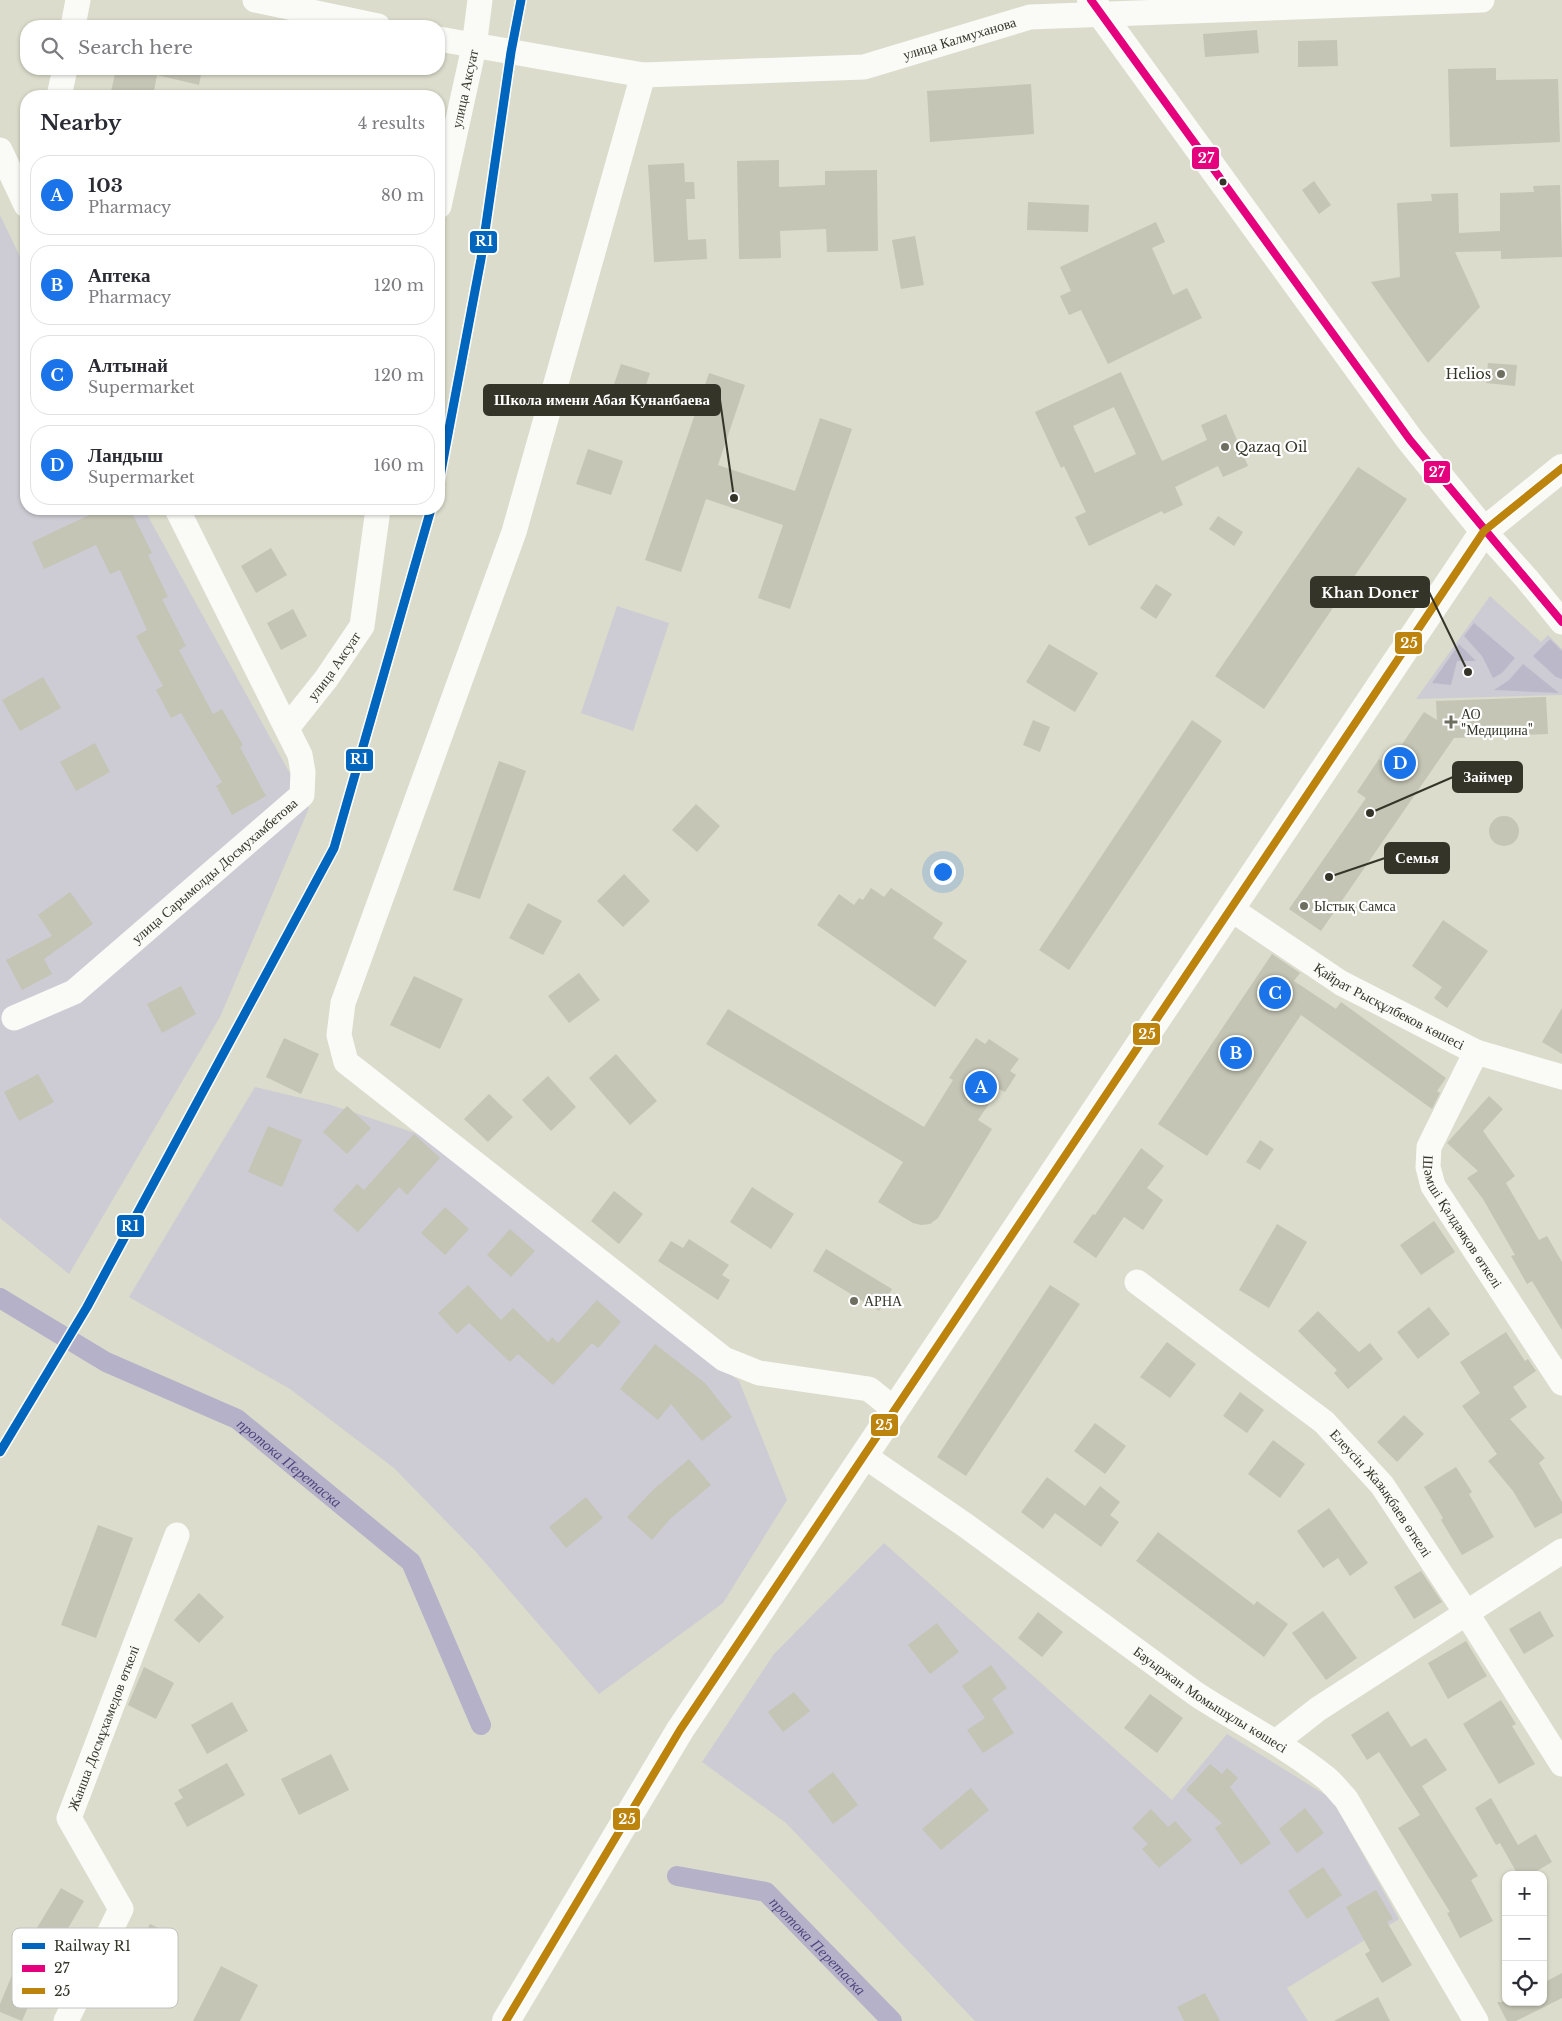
<!DOCTYPE html>
<meta charset="utf-8">
<style>
body{margin:0;font-family:"Libre Baskerville",serif;background:#f7f7f7;color:#2b2b33}
.controls{position:absolute;right:15px;bottom:15px;display:grid;overflow:hidden;border-radius:10px;box-shadow:0 1px 4px #0004}
.controls button{width:45px;height:45px;display:grid;place-items:center;padding:0;border:0;border-bottom:1px solid #e1e1e2;background:#fff;color:#2b2b33;font:25px sans-serif}
.you{position:absolute;left:942px;top:871px;width:18px;height:18px;margin:-12px;border:4px solid #fff;border-radius:50%;background:#1a73e8;box-shadow:0 0 0 8px #1a73e833}
.badge{display:grid;place-items:center;width:32px;height:32px;border-radius:50%;background:#1a73e8;color:#fff;font-size:16px;font-weight:700}
.pin{position:absolute;translate:-50% -50%;border:2px solid #fff;box-shadow:0 1px 5px #0006}
.list{margin:0;padding:0;list-style:none}
h2{display:flex;justify-content:space-between;align-items:center;height:65px;margin:0;padding:0 20px;font-size:21px}
h2 small{font-size:16px;font-weight:400;color:#7c7c81}
.list li{display:grid;grid-template-columns:32px 1fr auto;gap:15px;align-items:center;box-sizing:border-box;height:80px;margin:0 10px 10px;padding:0 10px;border:1px solid #e1e1e2;border-radius:20px}
.list b{display:block;font-size:19px;white-space:nowrap}
.list p{margin:0;font-size:16px;white-space:nowrap;color:#7c7c81}
.list em{font-size:16px;font-style:normal;color:#7c7c81}
.icon{flex:none;width:28px;height:28px;fill:none;stroke:currentColor;stroke-width:2;stroke-linecap:round;stroke-linejoin:round}
.map{position:relative;flex:none;width:1562px;height:2021px;overflow:hidden}
.search{position:absolute;background:#fff;box-shadow:0 1px 4px #0004;left:20px;top:20px;width:425px;height:55px;display:flex;align-items:center;gap:12px;box-sizing:border-box;padding:0 18px;border-radius:20px;color:#7c7c81;font-size:19px}
.panel{position:absolute;background:#fff;box-shadow:0 1px 4px #0004;left:20px;top:90px;width:425px;height:425px;border-radius:20px}
.map>svg:first-child{display:block}
.green{fill:#cdccd4}
.forest{fill:#bbb9c9}
.lines{fill:none;stroke-linecap:round;stroke-linejoin:round}
.canal{stroke:#b4b1c9;stroke-width:20}
.building{fill:#c4c5b4;fill-rule:evenodd}
.minor{stroke:#fafaf7;stroke-width:25}
.major{stroke:#fafaf7;stroke-width:28}
.bus-1-casing{stroke:#fff;stroke-width:11}
.bus-2-casing{stroke:#fff;stroke-width:11}
.bus-1{stroke:#e5007d;stroke-width:8}
.bus-2{stroke:#bc840c;stroke-width:8}
.rail-1-casing{stroke:#fff;stroke-width:12}
.rail-1{stroke:#0065bd;stroke-width:9}
.bus-dot{fill:#343528;stroke:#fff;stroke-width:2}
.poi-dot{fill:#6e6f61;stroke:#fff;stroke-width:2}
.labels{text-anchor:middle;dominant-baseline:central;stroke-width:4.5;stroke-linejoin:round;paint-order:stroke}
.street-label{font-size:14px;fill:#343528;stroke:#fff}
.poi-label{font-size:14px;fill:#343528;stroke:#fff;text-anchor:start}
.water-label{font-size:15px;font-style:italic;fill:#50457e;stroke:#fff}
.key{fill:#fff;stroke:#c2c2be;stroke-width:1}
.key-label{font-size:14px;fill:#343528}
.leader{fill:none;stroke:#343528;stroke-width:2}
.callout-dot{fill:#343528;stroke:#fff;stroke-width:2}
.callout{fill:#343528;stroke:#343528;stroke-width:2}
.callout-label{font-size:15px;text-anchor:middle;font-weight:bold;fill:#fff}
.line-badge{stroke:#fff;stroke-width:2}
.badge-label{font-size:14px;text-anchor:middle;font-weight:bold;fill:#fff}
</style>
<div class="map">
<svg width="1562" height="2021" viewBox="0 0 1562 2021">
<rect width="100%" height="100%" fill="#dbdccb"/>
<g class="green">
<polygon points="0,215 26,269 26,509 144,509 309,808 220,1017 69,1274 0,1218"/>
<polygon points="1490,596 1541,642 1548,635 1562,649 1562,695 1416,699"/>
<polygon points="617,606 669,623 633,731 581,713"/>
<polygon points="255,1087 331,1105 424,1136 739,1381 787,1500 723,1603 599,1694 476,1552 394,1468 290,1389 129,1297"/>
<polygon points="884,1543 1172,1800 1227,1734 1332,1799 1399,1919 1287,1988 1308,2021 975,2021 786,1823 702,1762 774,1654"/>
</g>
<g class="forest">
<polygon points="1474,623 1515,658 1502,673 1493,678 1482,656 1464,636"/>
<polygon points="1550,639 1562,651 1562,679 1556,677 1533,656"/>
<polygon points="1459,644 1476,661 1457,661 1451,685 1432,683"/>
<polygon points="1523,664 1559,693 1494,690 1509,680"/>
</g>
<g class="lines">
<g class="canal">
<path id="s1" d="M0 1298 106 1362 237 1419 411 1562 481 1725"/>
<path id="s2" d="M677 1876 766 1892 892 2021"/>
</g>
</g>
<g class="building">
<polygon points="1257,30 1259,53 1205,57 1203,34"/>
<polygon points="1337,40 1338,66 1298,67 1298,41"/>
<polygon points="1496,68 1496,80 1558,79 1560,142 1450,147 1448,69"/>
<polygon points="116,69 202,69 199,85 157,75 153,96 134,96 111,92"/>
<polygon points="1031,84 1034,134 930,142 927,91"/>
<polygon points="779,160 779,187 825,185 825,171 877,170 878,251 827,252 826,229 780,231 781,258 739,259 737,161"/>
<polygon points="684,163 685,182 694,182 695,199 686,199 688,240 706,239 707,259 654,262 648,165"/>
<polygon points="1314,181 1331,205 1319,214 1302,190"/>
<polygon points="1560,185 1562,257 1501,259 1501,251 1455,252 1480,307 1428,363 1371,282 1400,277 1397,203 1432,201 1431,194 1458,193 1459,233 1500,231 1500,193 1534,192 1533,186"/>
<polygon points="1028,202 1089,205 1088,232 1027,230"/>
<polygon points="1156,222 1165,242 1152,248 1173,295 1187,288 1202,318 1108,364 1081,310 1069,315 1060,296 1071,291 1060,267"/>
<polygon points="915,236 924,285 901,289 892,240"/>
<polygon points="1488,363 1517,365 1515,386 1486,383"/>
<polygon points="621,364 650,373 641,400 612,390"/>
<path d="M1121 372 1162 461 1207 440 1201 425 1226 414 1248 466 1223 477 1218 466 1175 487 1183 505 1164 514 1162 511 1089 546 1075 517 1086 512 1064 466 1061 468 1035 412ZM1114 407 1136 454 1095 473 1073 426Z"/>
<polygon points="709,373 745,385 718,465 795,491 820,418 852,429 790,609 758,598 783,525 706,499 681,572 645,560"/>
<polygon points="588,449 623,461 611,495 576,484"/>
<polygon points="1358,467 1407,499 1264,709 1215,676"/>
<polygon points="102,509 130,509 152,553 148,555 168,597 162,599 186,646 179,650 213,714 222,709 243,745 240,747 266,796 232,815 216,786 222,782 181,713 171,718 156,690 163,686 136,636 147,630 120,570 110,574 96,545 44,569 32,542"/>
<polygon points="1218,516 1243,532 1234,546 1209,529"/>
<polygon points="271,548 287,575 256,593 241,566"/>
<polygon points="1156,584 1172,594 1156,619 1140,608"/>
<polygon points="293,609 307,636 281,650 267,623"/>
<polygon points="1049,644 1098,673 1075,712 1026,682"/>
<polygon points="43,677 61,708 20,731 2,700"/>
<polygon points="1546,697 1548,734 1454,738 1321,931 1289,909 1366,798 1357,792 1379,759 1388,765 1424,712 1437,720 1436,701"/>
<polygon points="1033,720 1050,727 1040,752 1023,745"/>
<polygon points="1192,720 1222,741 1069,970 1039,950"/>
<polygon points="95,743 110,772 76,791 60,762"/>
<polygon points="499,761 526,771 480,899 453,890"/>
<polygon points="696,804 720,826 697,852 672,830"/>
<circle cx="1504" cy="831" r="15"/>
<polygon points="624,874 650,901 623,927 597,901"/>
<polygon points="871,888 884,897 891,888 943,923 933,938 967,961 935,1007 817,925 839,894 854,905 859,898 863,900"/>
<polygon points="70,892 93,924 44,959 52,974 22,990 6,960 52,936 38,915"/>
<polygon points="528,903 562,921 543,955 509,938"/>
<polygon points="1443,920 1488,951 1447,1008 1434,998 1442,987 1412,966"/>
<polygon points="1272,954 1300,973 1294,981 1336,1009 1341,1002 1446,1078 1437,1091 1440,1093 1432,1109 1301,1015 1207,1156 1158,1124"/>
<polygon points="579,973 600,1000 569,1023 548,996"/>
<polygon points="414,976 463,999 440,1049 390,1025"/>
<polygon points="181,986 196,1014 162,1033 147,1004"/>
<polygon points="1562,1008 1562,1054 1542,1042"/>
<polygon points="728,1009 924,1127 953,1080 949,1078 976,1038 985,1044 989,1039 1019,1059 1010,1071 1016,1075 1005,1092 999,1089 978,1120 992,1129 938,1218 930,1224 921,1225 913,1223 878,1202 903,1162 706,1044"/>
<polygon points="284,1038 319,1054 301,1094 266,1077"/>
<polygon points="616,1054 657,1101 630,1125 589,1078"/>
<polygon points="38,1074 54,1102 19,1121 4,1092"/>
<polygon points="548,1076 576,1107 551,1131 522,1100"/>
<polygon points="489,1094 513,1117 488,1142 464,1119"/>
<polygon points="1489,1096 1503,1109 1483,1131 1515,1176 1506,1183 1539,1240 1547,1236 1562,1262 1562,1330 1532,1281 1527,1284 1511,1256 1515,1255 1483,1199 1467,1178 1478,1171 1447,1143"/>
<polygon points="347,1106 371,1128 347,1154 323,1132"/>
<polygon points="268,1126 302,1140 282,1187 248,1172"/>
<polygon points="414,1134 440,1158 407,1195 399,1187 358,1232 333,1210 357,1184 364,1190"/>
<polygon points="1260,1140 1274,1149 1260,1170 1246,1162"/>
<polygon points="1141,1148 1164,1166 1147,1188 1163,1200 1143,1230 1124,1217 1096,1258 1073,1242 1093,1214 1095,1215"/>
<polygon points="752,1187 794,1214 771,1249 730,1222"/>
<polygon points="614,1191 643,1214 619,1244 591,1221"/>
<polygon points="445,1207 469,1229 445,1255 421,1233"/>
<polygon points="1434,1221 1455,1252 1421,1275 1400,1245"/>
<polygon points="1277,1224 1307,1242 1269,1308 1239,1290"/>
<polygon points="510,1229 535,1251 511,1277 487,1255"/>
<polygon points="689,1239 729,1265 722,1275 730,1280 718,1300 658,1261 671,1241 683,1248"/>
<polygon points="826,1249 892,1289 879,1311 813,1271"/>
<polygon points="468,1285 501,1320 513,1308 548,1342 552,1337 558,1343 597,1300 621,1322 598,1348 592,1343 553,1385 518,1354 510,1362 469,1323 457,1334 438,1313"/>
<polygon points="1050,1285 1080,1304 966,1476 937,1457"/>
<polygon points="1429,1307 1450,1334 1418,1359 1397,1332"/>
<polygon points="1318,1311 1359,1352 1370,1343 1383,1359 1348,1389 1334,1373 1337,1370 1298,1331"/>
<polygon points="1506,1332 1525,1361 1528,1359 1536,1371 1513,1387 1527,1407 1510,1419 1545,1458 1539,1463 1562,1502 1562,1513 1535,1528 1513,1491 1488,1461 1497,1454 1462,1406 1480,1393 1460,1362"/>
<polygon points="1167,1342 1196,1364 1170,1398 1140,1377"/>
<polygon points="655,1344 705,1383 732,1417 702,1441 671,1404 658,1420 620,1389"/>
<polygon points="1240,1392 1264,1410 1247,1433 1223,1416"/>
<polygon points="1404,1415 1424,1434 1397,1462 1377,1442"/>
<polygon points="1095,1423 1126,1446 1105,1474 1074,1451"/>
<polygon points="1273,1440 1305,1464 1280,1498 1248,1474"/>
<polygon points="689,1459 711,1485 671,1518 652,1540 627,1517 654,1489"/>
<polygon points="1456,1467 1472,1492 1469,1494 1494,1537 1462,1555 1441,1520 1443,1518 1424,1487"/>
<polygon points="1047,1477 1085,1506 1100,1486 1120,1502 1110,1515 1119,1522 1101,1547 1055,1513 1043,1529 1021,1512"/>
<polygon points="586,1497 603,1518 566,1548 549,1527"/>
<polygon points="1329,1508 1368,1563 1350,1576 1338,1558 1323,1568 1297,1531"/>
<polygon points="98,1525 133,1538 96,1638 61,1625"/>
<polygon points="1158,1532 1254,1605 1257,1601 1288,1624 1264,1657 1136,1561"/>
<polygon points="1421,1571 1442,1602 1414,1619 1394,1587"/>
<polygon points="199,1593 224,1617 199,1643 174,1620"/>
<polygon points="1323,1611 1357,1658 1326,1680 1292,1633"/>
<polygon points="1540,1611 1554,1636 1524,1654 1509,1629"/>
<polygon points="1038,1612 1063,1632 1042,1657 1018,1638"/>
<polygon points="937,1623 959,1652 930,1674 908,1645"/>
<polygon points="1466,1641 1487,1676 1448,1699 1428,1663"/>
<polygon points="991,1665 1007,1688 992,1699 1014,1733 983,1753 967,1730 985,1718 962,1686"/>
<polygon points="144,1667 174,1683 156,1719 128,1705"/>
<polygon points="794,1692 810,1711 783,1732 768,1712"/>
<polygon points="1150,1694 1183,1718 1157,1753 1124,1728"/>
<polygon points="1501,1700 1516,1724 1512,1726 1535,1764 1499,1784 1463,1724"/>
<polygon points="232,1702 248,1731 207,1754 191,1725"/>
<polygon points="1388,1711 1411,1747 1426,1738 1447,1770 1422,1786 1478,1876 1471,1880 1493,1921 1460,1938 1447,1913 1450,1912 1398,1828 1420,1815 1379,1752 1367,1760 1351,1735"/>
<polygon points="331,1754 349,1790 299,1815 281,1779"/>
<polygon points="227,1763 245,1795 187,1827 174,1803 183,1798 178,1790"/>
<polygon points="1210,1764 1222,1774 1227,1768 1238,1778 1230,1787 1271,1843 1241,1865 1215,1828 1222,1823 1186,1790"/>
<polygon points="833,1772 858,1805 833,1824 808,1791"/>
<polygon points="971,1788 989,1810 941,1850 922,1829"/>
<polygon points="1491,1798 1518,1845 1536,1834 1552,1862 1530,1875 1518,1875 1500,1843 1496,1845 1475,1808"/>
<polygon points="1305,1808 1324,1833 1297,1853 1279,1829"/>
<polygon points="1151,1809 1168,1827 1175,1821 1192,1840 1159,1868 1142,1849 1148,1844 1132,1828"/>
<polygon points="1323,1867 1342,1895 1307,1919 1288,1891"/>
<polygon points="61,1888 84,1901 57,1947 34,1933"/>
<polygon points="1376,1890 1393,1919 1387,1922 1412,1965 1382,1983 1365,1954 1370,1951 1346,1907"/>
<polygon points="150,1924 175,1936 151,1985 126,1972"/>
<polygon points="17,1963 42,1974 22,2021 0,2012 0,2004"/>
<polygon points="221,1966 258,1985 240,2021 193,2021"/>
<polygon points="1562,1973 1562,1998 1516,2021 1507,2021 1497,2002 1543,2002 1543,1983"/>
<polygon points="1205,1993 1220,2021 1184,2021 1177,2007"/>
<polygon points="1378,1997 1390,2021 1334,2021"/>
</g>
<g class="lines">
<g class="minor">
<polyline points="255,0 378,26"/>
<polyline points="73,26 78,0"/>
<path id="s3" d="M439 39 643 75 864 67 1030 17 1482 0"/>
<polyline points="643,75 514,532 343,1003 339,1035 346,1062 724,1359 759,1373 869,1389 894,1409"/>
<polyline points="59,96 65,69"/>
<polyline points="0,150 26,205"/>
<path id="s4" d="M439 206 474 47 480 0"/>
<polyline points="1484,531 1527,579 1562,622"/>
<path id="s5" d="M287 728 326 679 362 626 378 509"/>
<path id="s6" d="M1231 909 1341 983 1476 1052 1562 1077"/>
<path id="s7" d="M14 1018 74 992 302 795 303 772 300 755 177 509"/>
<path id="s8" d="M1476 1052 1429 1147 1428 1167 1433 1186 1562 1383"/>
<path id="s9" d="M1137 1282 1324 1422 1382 1485 1467 1614 1562 1764"/>
<path id="s10" d="M863 1455 965 1525 1196 1694C1239 1722 1285 1745 1325 1777 1333 1783 1339 1792 1346 1799L1476 2021"/>
<polyline points="1276,1742 1318,1709 1562,1551"/>
<path id="s11" d="M66 2021 121 1909 69 1818 177 1535"/>
</g>
<g class="major">
<polyline points="1091,0 1410,440 1484,531"/>
<polyline points="506,2021 680,1730 1484,531 1562,468"/>
</g>
<defs>
<polyline id="bus-1" points="1091,0 1410,440 1562,622"/>
<polyline id="bus-2" points="506,2021 680,1730 1484,531 1562,468"/>
</defs>
<use href="#bus-1" class="bus-1-casing"/>
<use href="#bus-2" class="bus-2-casing"/>
<use href="#bus-1" class="bus-1"/>
<use href="#bus-2" class="bus-2"/>
<defs>
<g id="rail-1">
<polyline points="439,482 481,259 511,52 521,0"/>
<polyline points="0,1452 87,1307 334,848 431,509"/>
</g>
</defs>
<use href="#rail-1" class="rail-1-casing"/>
<use href="#rail-1" class="rail-1"/>
</g>
<circle class="bus-dot" cx="1223" cy="182" r="4.5"/>
<g class="poi-dot">
<circle cx="1501" cy="374" r="5"/>
<circle cx="1225" cy="447" r="5"/>
<path d="M1448.5 714.5h5v5h5v5h-5v5h-5v-5h-5v-5h5z"/>
<circle cx="1304" cy="906" r="5"/>
<circle cx="854" cy="1301" r="5"/>
</g>
<g class="labels">
<g class="street-label">
<text stroke="none"><textPath href="#s3" startOffset="528">улица Калмуханова</textPath></text>
<text stroke="none"><textPath href="#s4" startOffset="120">улица Аксуат</textPath></text>
<text stroke="none"><textPath href="#s5" startOffset="78">улица Аксуат</textPath></text>
<text stroke="none"><textPath href="#s7" startOffset="251">улица Сарымолды Досмухамбетова</textPath></text>
<text stroke="none"><textPath href="#s6" startOffset="186">Қайрат Рысқұлбеков көшесі</textPath></text>
<text stroke="none"><textPath href="#s8" startOffset="190">Шәмші Қалдаяқов өткелі</textPath></text>
<text stroke="none"><textPath href="#s9" startOffset="325">Елеусін Жазықбаев өткелі</textPath></text>
<text stroke="none"><textPath href="#s10" startOffset="425">Бауыржан Момышұлы көшесі</textPath></text>
<text stroke="none"><textPath href="#s11" startOffset="326">Жанша Досмұхамедов өткелі</textPath></text>
</g>
<g class="poi-label">
<text x="1491" y="374" text-anchor="end">Helios</text>
<text x="1235" y="447">Qazaq Oil</text>
<text x="1461" y="714">АО<tspan x="1461" dy="16">"Медицина"</tspan></text>
<text x="1314" y="906">Ыстық Самса</text>
<text x="864" y="1301">АРНА</text>
</g>
<g class="water-label">
<text stroke="none"><textPath href="#s1" startOffset="335">протока Перетаска</textPath></text>
<text stroke="none"><textPath href="#s2" startOffset="165">протока Перетаска</textPath></text>
</g>
</g>
<rect x="12" y="1928" width="166" height="80" rx="8" class="key"/>
<rect x="22" y="1943" width="23" height="6" fill="#0065bd"/>
<rect x="22" y="1965" width="23" height="7" fill="#e5007d"/>
<rect x="22" y="1988" width="23" height="6" fill="#bc840c"/>
<g class="key-label">
<text x="54" y="1951">Railway R1</text>
<text x="54" y="1973">27</text>
<text x="54" y="1996">25</text>
</g>
<path class="leader" d="M734 498L720 400M1468 672L1429 592M1370 813L1453 777M1329 877L1385 858"/>
<g class="callout-dot">
<circle cx="734" cy="498" r="5"/>
<circle cx="1468" cy="672" r="5"/>
<circle cx="1370" cy="813" r="5"/>
<circle cx="1329" cy="877" r="5"/>
</g>
<g class="callout">
<rect x="484" y="385" width="236" height="30" rx="5"/>
<rect x="1311" y="577" width="118" height="30" rx="5"/>
<rect x="1453" y="762" width="69" height="30" rx="5"/>
<rect x="1385" y="843" width="64" height="30" rx="5"/>
</g>
<g class="callout-label">
<text x="602" y="405">Школа имени Абая Кунанбаева</text>
<text x="1370" y="598">Khan Doner</text>
<text x="1488" y="782">Займер</text>
<text x="1417" y="863">Семья</text>
</g>
<g class="line-badge">
<rect x="1191" y="146" width="29" height="24" rx="5" fill="#e5007d"/>
<rect x="469" y="230" width="29" height="24" rx="5" fill="#0065bd"/>
<rect x="1423" y="460" width="28" height="24" rx="5" fill="#e5007d"/>
<rect x="1394" y="631" width="29" height="24" rx="5" fill="#bc840c"/>
<rect x="345" y="748" width="29" height="24" rx="5" fill="#0065bd"/>
<rect x="1132" y="1022" width="29" height="24" rx="5" fill="#bc840c"/>
<rect x="116" y="1214" width="29" height="24" rx="5" fill="#0065bd"/>
<rect x="870" y="1413" width="29" height="24" rx="5" fill="#bc840c"/>
<rect x="612" y="1807" width="29" height="24" rx="5" fill="#bc840c"/>
</g>
<g class="badge-label">
<text x="1206" y="163">27</text>
<text x="484" y="246">R1</text>
<text x="1437" y="477">27</text>
<text x="1409" y="648">25</text>
<text x="359" y="764">R1</text>
<text x="1147" y="1039">25</text>
<text x="130" y="1231">R1</text>
<text x="884" y="1430">25</text>
<text x="627" y="1824">25</text>
</g>
</svg>
<div class="controls">
<button>+</button>
<button>−</button>
<button><svg class="icon" aria-label="locate" viewBox="0 0 24 24"><circle cx="12" cy="12" r="6"/><path d="M12 2v4M12 18v4M2 12h4M18 12h4"/></svg></button>
</div>
<div class="you"></div>
<div class="pin badge" style="left:981px;top:1087px">A</div>
<div class="pin badge" style="left:1236px;top:1053px">B</div>
<div class="pin badge" style="left:1275px;top:993px">C</div>
<div class="pin badge" style="left:1400px;top:763px">D</div>
<div class="search"><svg class="icon" aria-label="search" viewBox="0 0 24 24"><circle cx="10" cy="10" r="6"/><path d="M15 15l6 6"/></svg>Search here</div>
<section class="panel">
<h2>Nearby<small>4 results</small></h2>
<ul class="list">
<li><span class="badge">A</span><div><b>103</b><p>Pharmacy</p></div><em>80 m</em></li>
<li><span class="badge">B</span><div><b>Аптека</b><p>Pharmacy</p></div><em>120 m</em></li>
<li><span class="badge">C</span><div><b>Алтынай</b><p>Supermarket</p></div><em>120 m</em></li>
<li><span class="badge">D</span><div><b>Ландыш</b><p>Supermarket</p></div><em>160 m</em></li>
</ul>
</section>
</div>
